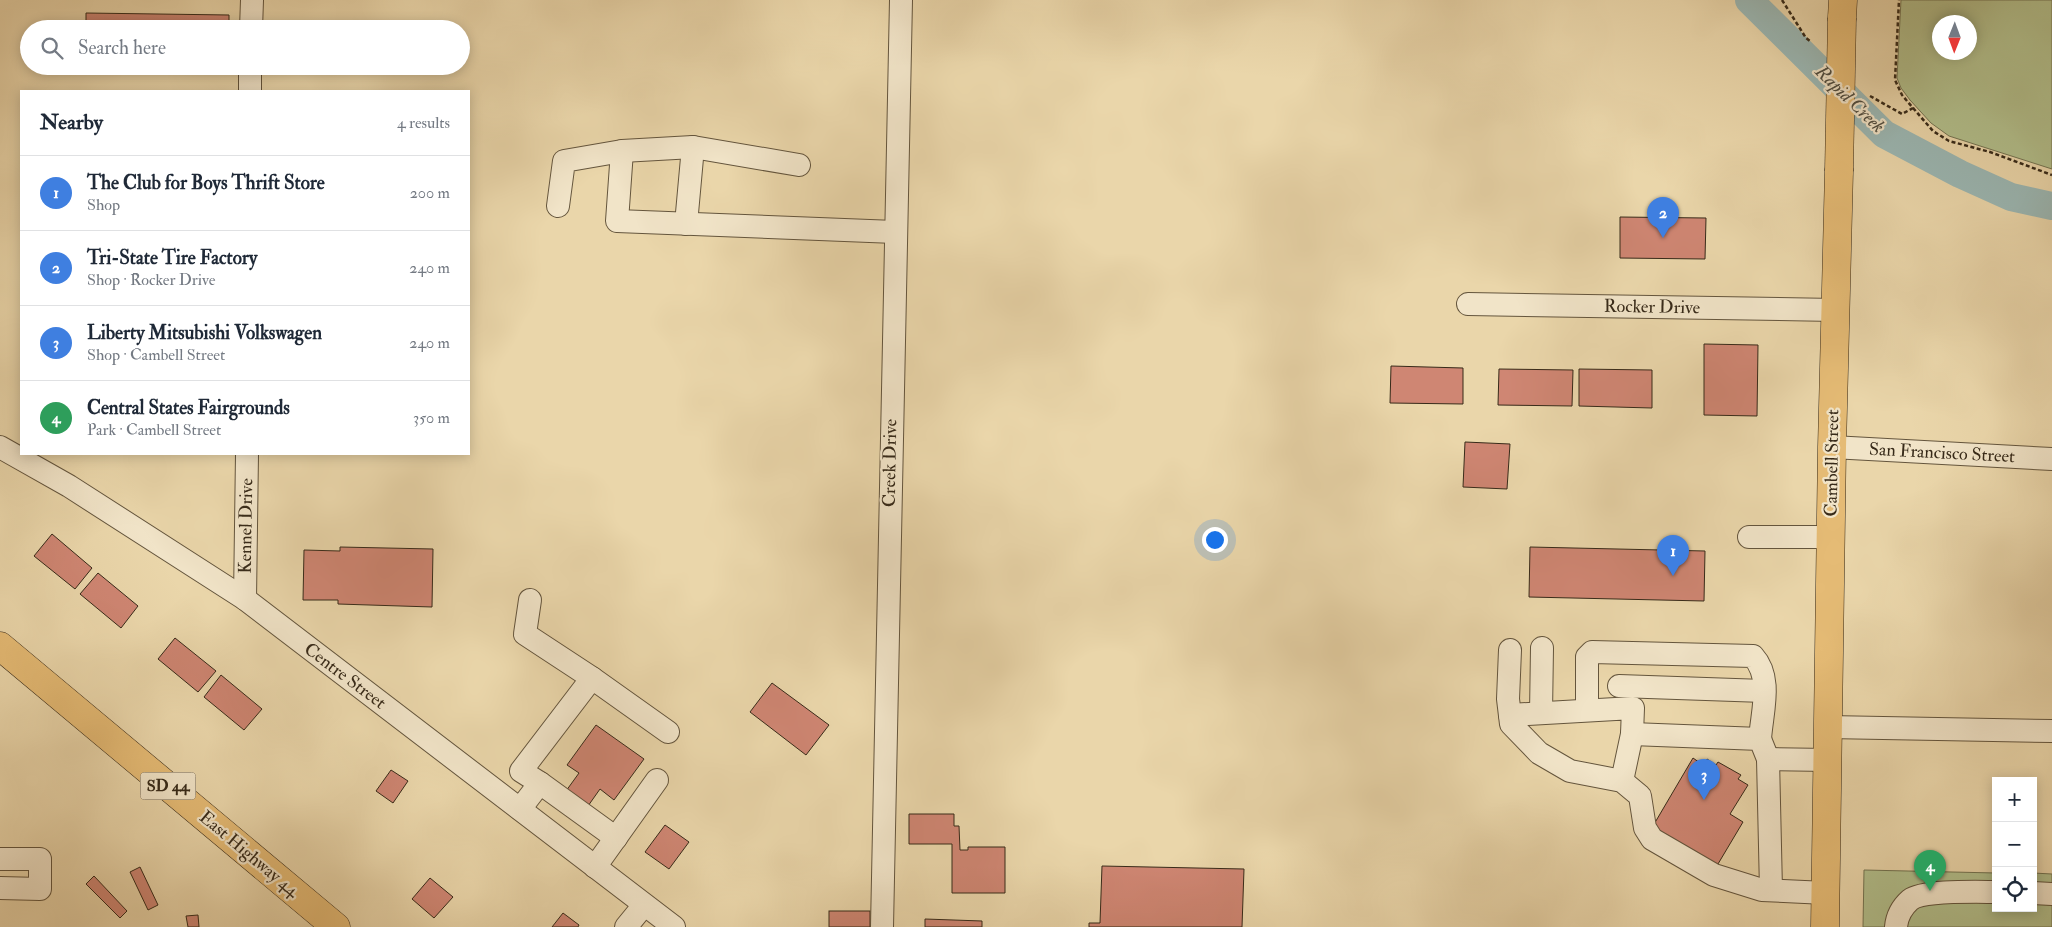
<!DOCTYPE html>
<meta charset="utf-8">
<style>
body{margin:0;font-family:"IM FELL Double Pica",serif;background:#f2f2f3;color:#1f2937}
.controls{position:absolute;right:15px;bottom:15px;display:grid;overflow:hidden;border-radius:0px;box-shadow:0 2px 12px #0003}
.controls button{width:45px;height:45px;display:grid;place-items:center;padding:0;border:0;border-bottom:1px solid #e0e1e3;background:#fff;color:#1f2937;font:25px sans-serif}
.compass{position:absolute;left:1932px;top:15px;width:45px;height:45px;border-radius:50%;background:#fff;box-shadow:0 2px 12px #0003;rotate:181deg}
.you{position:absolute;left:1214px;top:539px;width:18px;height:18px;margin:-12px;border:4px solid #fff;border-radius:50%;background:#1a73e8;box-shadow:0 0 0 8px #1a73e833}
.badge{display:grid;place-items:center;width:32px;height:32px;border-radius:50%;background:#111827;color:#fff;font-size:16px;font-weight:700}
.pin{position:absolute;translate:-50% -41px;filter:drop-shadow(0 1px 2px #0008)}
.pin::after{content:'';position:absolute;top:26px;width:18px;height:15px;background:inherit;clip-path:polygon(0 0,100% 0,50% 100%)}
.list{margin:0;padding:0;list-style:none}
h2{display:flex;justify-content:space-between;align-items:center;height:65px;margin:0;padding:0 20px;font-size:21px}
h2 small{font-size:16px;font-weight:400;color:#747a83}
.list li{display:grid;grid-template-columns:32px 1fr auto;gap:15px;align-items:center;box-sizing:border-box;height:75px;padding:0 20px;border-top:1px solid #e0e1e3}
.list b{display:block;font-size:19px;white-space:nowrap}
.list p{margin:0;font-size:16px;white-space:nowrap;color:#747a83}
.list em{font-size:16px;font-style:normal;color:#747a83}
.icon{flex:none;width:28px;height:28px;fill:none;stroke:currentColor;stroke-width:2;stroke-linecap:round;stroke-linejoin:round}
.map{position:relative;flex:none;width:2052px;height:927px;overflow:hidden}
.search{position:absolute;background:#fff;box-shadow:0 2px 12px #0003;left:20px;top:20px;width:450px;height:55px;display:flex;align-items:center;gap:12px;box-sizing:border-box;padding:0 18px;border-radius:28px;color:#747a83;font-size:19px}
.panel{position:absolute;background:#fff;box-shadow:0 2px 12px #0003;left:20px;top:90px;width:450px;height:365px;border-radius:0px}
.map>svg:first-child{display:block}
.green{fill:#b2bf8c;stroke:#747452;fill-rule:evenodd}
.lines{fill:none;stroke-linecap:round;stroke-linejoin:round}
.river{stroke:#9bb7b3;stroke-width:28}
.building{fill:#cf8673;stroke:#372a19}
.minor-casing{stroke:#64553d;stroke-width:24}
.major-casing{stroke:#372a19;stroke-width:29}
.path{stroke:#372a19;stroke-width:2.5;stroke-dasharray:4 2.5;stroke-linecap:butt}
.minor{stroke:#f1e4c8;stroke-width:22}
.major{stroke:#e5bb75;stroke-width:28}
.major-bridge-casing{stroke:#372a19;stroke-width:29;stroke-linecap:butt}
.major-bridge{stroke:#e5bb75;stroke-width:28}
.labels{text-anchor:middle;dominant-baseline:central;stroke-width:4.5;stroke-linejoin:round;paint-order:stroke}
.shield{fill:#f1e4c8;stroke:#6f624e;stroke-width:1}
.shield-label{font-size:16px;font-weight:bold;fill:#372a19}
.street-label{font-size:18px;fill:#372a19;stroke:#f1e4c8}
.water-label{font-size:19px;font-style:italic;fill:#504d40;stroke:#f1e4c8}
</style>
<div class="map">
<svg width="2052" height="927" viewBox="0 0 2052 927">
<rect width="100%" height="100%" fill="#ead6aa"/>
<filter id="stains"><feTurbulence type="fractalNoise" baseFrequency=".004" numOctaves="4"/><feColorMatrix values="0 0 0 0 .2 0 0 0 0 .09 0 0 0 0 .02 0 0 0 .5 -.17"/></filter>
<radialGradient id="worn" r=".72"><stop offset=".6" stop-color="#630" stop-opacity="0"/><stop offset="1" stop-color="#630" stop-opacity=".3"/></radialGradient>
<g class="green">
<path d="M1901 0H2052V169L1949 136 1931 123 1910 100 1901 88 1897 78ZM1940 22H1970V52H1940Z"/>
<polygon points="1864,870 1996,873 1996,908 2033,908 2033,873 2052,874 2052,927 1863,927"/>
</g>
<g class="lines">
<polyline class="river" points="1749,0 1884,134 1960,174 2011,197 2052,206"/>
</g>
<g class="building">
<polygon points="86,13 229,15 229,29 86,29"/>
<polygon points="1620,217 1706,218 1705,259 1620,258"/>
<polygon points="1704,344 1758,345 1757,416 1704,415"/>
<polygon points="1391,366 1463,368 1463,404 1390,403"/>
<polygon points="1499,369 1573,370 1572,406 1498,405"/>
<polygon points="1579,369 1652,370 1652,408 1579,406"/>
<polygon points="1465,442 1510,444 1507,489 1463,487"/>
<polygon points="52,534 92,568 75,589 34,556"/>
<polygon points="340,547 433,549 432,607 338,604 338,600 303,600 304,550 340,551"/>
<polygon points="1530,547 1705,551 1704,601 1529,597"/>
<polygon points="98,573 138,606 121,628 80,594"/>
<polygon points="175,638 216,671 198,692 158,659"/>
<polygon points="221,675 262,709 244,730 204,697"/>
<polygon points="772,683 829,725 806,755 750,712"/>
<polygon points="596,725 644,759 614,800 600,789 588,806 566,791 579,773 567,765"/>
<polygon points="1693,758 1703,765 1707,759 1716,765 1718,762 1741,775 1738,779 1748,785 1730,814 1743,822 1715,869 1650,831"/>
<polygon points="391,770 408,781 393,803 376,791"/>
<polygon points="909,814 954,814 954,826 959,826 960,850 968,850 968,847 1005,847 1005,893 952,893 952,844 909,844"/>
<polygon points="665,825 689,842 669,869 645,852"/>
<polygon points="1102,866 1244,869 1242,927 1089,927 1089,923 1100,923"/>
<polygon points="140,867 158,905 148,910 130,872"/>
<polygon points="94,876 127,911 120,918 86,884"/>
<polygon points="430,878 453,897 434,918 412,899"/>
<rect x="829" y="911" width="41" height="16"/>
<polygon points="563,913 579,925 578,927 552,927"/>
<polygon points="198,915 199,927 188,927 186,916"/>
<polygon points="925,919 982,921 982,927 925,927"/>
</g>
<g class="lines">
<defs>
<g id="minor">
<polyline points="251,29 252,0"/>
<polyline points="250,91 250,66"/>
<polyline points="622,151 617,221 895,232"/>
<polyline points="558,206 564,161 622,151 693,147 799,165"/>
<polyline points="686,224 693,147"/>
<polyline points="1468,304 1836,310"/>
<polyline points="0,447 69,486 245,599 674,927"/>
<polyline points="1832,447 2052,459"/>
<polyline points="1749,537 1831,537"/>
<polyline points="245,599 247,454"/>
<polyline points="530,600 525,634 592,678"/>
<polyline points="1510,650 1508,699 1511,724 1539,753 1570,771 1622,781 1640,796 1645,828 1652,839 1714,875 1762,890 1826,893"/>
<polyline points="1619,686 1764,691"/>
<path d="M1587 709V657L1592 652 1753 656C1773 678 1762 711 1760 739"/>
<polyline points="1541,713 1542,648"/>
<polyline points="1510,715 1633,708 1632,734 1622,781"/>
<polyline points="1828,727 2052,731"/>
<polyline points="1632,734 1760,739 1768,759 1771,890"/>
<polyline points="1768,759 1828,760"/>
<polyline points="540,783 521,771 592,678 668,732"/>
<polyline points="520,809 540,783 616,838"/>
<polyline points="0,859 40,859 40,889 0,888"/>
<polyline points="595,867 657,780"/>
<polyline points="2033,893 2052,894"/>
<polyline points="626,927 644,905"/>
<polyline points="882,927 901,0"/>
<path d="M1896 927C1897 916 1901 908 1910 900 1923 890 1978 892 1996 892"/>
</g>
<g id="major">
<polyline points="1842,18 1843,0"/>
<polyline points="0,646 336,927"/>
<polyline points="1825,927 1832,447 1839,171"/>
</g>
</defs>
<use href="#minor" class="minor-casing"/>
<use href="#major" class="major-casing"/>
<g class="path">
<polyline points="1782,0 1806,38 1811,42"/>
<polyline points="1870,96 1902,114 1913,108 1902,95 1895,80 1899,0"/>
<polyline points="1913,108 1933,131 1949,141 1990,152 2052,175"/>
</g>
<use href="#minor" class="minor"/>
<use href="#major" class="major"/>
<defs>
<polyline id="major-bridge" points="1839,171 1842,18"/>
</defs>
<use href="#major-bridge" class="major-bridge-casing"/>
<use href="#major-bridge" class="major-bridge"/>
</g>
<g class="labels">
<rect class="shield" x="140.5" y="772.5" width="55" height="27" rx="4"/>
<g class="shield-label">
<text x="168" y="786">SD 44</text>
</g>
<g class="street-label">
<text transform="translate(1652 307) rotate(1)">Rocker Drive</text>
<text transform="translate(1942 453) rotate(3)">San Francisco Street</text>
<text transform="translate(890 463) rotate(-89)">Creek Drive</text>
<text transform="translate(1832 463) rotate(-89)">Cambell Street</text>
<text transform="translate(246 526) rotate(-89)">Kennel Drive</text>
<text transform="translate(345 676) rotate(37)">Centre Street</text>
<text transform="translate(249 854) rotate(40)">East Highway 44</text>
</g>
<g class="water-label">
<text transform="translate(1850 99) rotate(44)">Rapid Creek</text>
</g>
</g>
<rect width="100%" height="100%" filter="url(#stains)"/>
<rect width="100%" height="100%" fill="url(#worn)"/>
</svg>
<div class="controls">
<button>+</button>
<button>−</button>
<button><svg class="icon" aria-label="locate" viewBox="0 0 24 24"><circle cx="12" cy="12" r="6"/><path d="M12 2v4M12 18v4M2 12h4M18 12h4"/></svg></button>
</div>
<svg class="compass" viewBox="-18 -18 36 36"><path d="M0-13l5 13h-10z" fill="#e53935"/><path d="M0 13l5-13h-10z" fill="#747a83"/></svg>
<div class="you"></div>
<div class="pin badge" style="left:1673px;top:576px;background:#3f7fe0">1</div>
<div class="pin badge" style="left:1663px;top:238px;background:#3f7fe0">2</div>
<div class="pin badge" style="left:1704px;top:800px;background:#3f7fe0">3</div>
<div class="pin badge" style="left:1930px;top:891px;background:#2e9e5b">4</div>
<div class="search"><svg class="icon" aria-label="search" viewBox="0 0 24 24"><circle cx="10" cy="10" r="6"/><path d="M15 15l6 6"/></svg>Search here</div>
<section class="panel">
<h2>Nearby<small>4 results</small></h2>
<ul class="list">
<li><span class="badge" style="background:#3f7fe0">1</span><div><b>The Club for Boys Thrift Store</b><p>Shop</p></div><em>200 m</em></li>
<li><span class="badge" style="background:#3f7fe0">2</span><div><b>Tri-State Tire Factory</b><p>Shop · Rocker Drive</p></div><em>240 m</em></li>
<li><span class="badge" style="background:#3f7fe0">3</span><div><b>Liberty Mitsubishi Volkswagen</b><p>Shop · Cambell Street</p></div><em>240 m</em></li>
<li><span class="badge" style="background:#2e9e5b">4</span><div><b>Central States Fairgrounds</b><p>Park · Cambell Street</p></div><em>350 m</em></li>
</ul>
</section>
</div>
